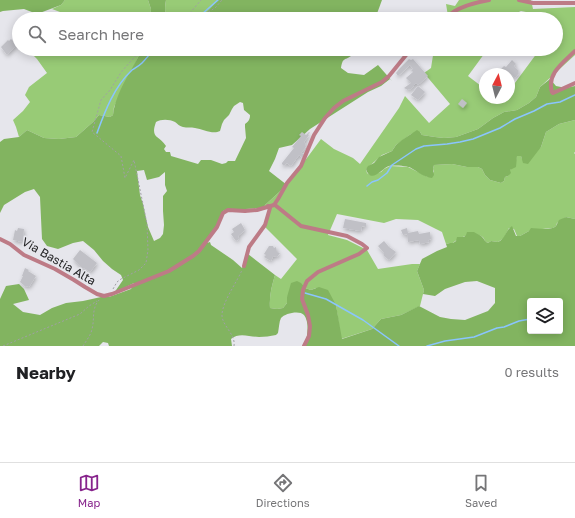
<!DOCTYPE html>
<style>
body{margin:0;font-family:"Golos Text",sans-serif;background:#f6f6f6;color:#202124}
.controls{position:absolute;right:12px;bottom:12px;display:grid;overflow:hidden;border-radius:4px;box-shadow:0 2px 10px #0003}
.controls button{width:36px;height:36px;display:grid;place-items:center;padding:0;border:0;border-bottom:1px solid #e0e0e0;background:#fff;color:#202124;font:20px sans-serif}
.compass{position:absolute;left:479px;top:68px;width:36px;height:36px;border-radius:50%;background:#fff;box-shadow:0 2px 10px #0003;rotate:7deg}
.list{margin:0;padding:0;list-style:none}
h2{display:flex;justify-content:space-between;align-items:center;height:52px;margin:0;padding:0 16px;font-size:17px}
h2 small{font-size:13px;font-weight:400;color:#757577}
.icon{flex:none;width:22px;height:22px;fill:none;stroke:currentColor;stroke-width:2;stroke-linecap:round;stroke-linejoin:round}
.map{position:relative;flex:none;width:575px;height:346px;overflow:hidden}
.search{position:absolute;background:#fff;box-shadow:0 2px 10px #0003;left:12px;right:12px;top:12px;height:44px;display:flex;align-items:center;gap:10px;box-sizing:border-box;padding:0 14px;border-radius:22px;color:#757577;font-size:15px}
.sheet{height:116px;background:#fff}
nav{display:flex;justify-content:space-around;align-items:center;box-sizing:border-box;height:56px;border-top:1px solid #e0e0e0;background:#fff;font-size:11px;color:#757577}
nav a{display:grid;justify-items:center;gap:2px}
nav .on{color:#87248c}
.map>svg:first-child{display:block}
.green{fill:#98cb76}
.forest{fill:#82b460;fill-rule:evenodd}
.lines{fill:none;stroke-linecap:round;stroke-linejoin:round}
.stream{stroke:#8ac5fe;stroke-width:1.5}
.building{fill:#c0c0c6;filter:url(#shadow)}
.path{stroke:#a0a0a5;stroke-width:1;stroke-dasharray:2 2;stroke-linecap:butt}
.minor{stroke:#bd7b86;stroke-width:4}
.labels{text-anchor:middle;dominant-baseline:central;stroke-width:3;stroke-linejoin:round;paint-order:stroke}
.street-label{font-size:12px;fill:#262628;stroke:#e6e6ec}
</style>
<div class="map">
<svg width="575" height="346" viewBox="0 0 575 346">
<defs>
<filter id="shadow"><feDropShadow dx="1" dy="2" stdDeviation="2" flood-color="#0004"/></filter>
</defs>
<rect width="100%" height="100%" fill="#e6e6ec"/>
<g class="green">
<polygon points="65,0 148,0 151,9 150,19 62,19 60,12 52,9 61,5"/>
<path d="M166 0H218L200 19H168C164 14 165 6 166 0Z"/>
<path d="M459 0H531L533 9 575 7V55L540 87 536 97 529 103 517 110 504 112 493 118 478 129 456 137 444 138 435 137 422 135 420 132 411 134 396 145 392 151 382 155 366 169 367 173 370 175 381 172 384 169 390 166 408 167 428 177 434 172 433 169 434 165 452 164 467 167H478L482 169 485 175 490 180 501 183 504 181 505 177 508 176 510 170C514 167 516 161 517 156H521L522 159 541 147 546 132 559 124 575 120V152L574 153 575 154V219L566 217 557 223 556 226 553 228 542 229 529 231 520 236H517L514 229 509 228 504 238 498 242 491 241 488 243C483 240 485 238 481 236 474 231 458 238 453 243H450L446 244 442 232 418 220 396 219 384 223 337 214 328 235 347 240 367 250 378 269 412 264H420L417 271 424 290 420 306 401 315 381 319 372 329 341 339 336 305 316 288 311 290 305 288 287 297V303L283 308 277 309 270 308C269 296 272 285 275 275L281 279 297 259 265 227 270 210 264 208 265 205 287 185 321 139 334 149 353 158 360 164 399 108 405 96 429 123 450 104 424 73 431 68 434 49H485L487 50 468 76 485 89V98H497L502 101 504 98H509V91L540 49H556V19H531L530 15 526 12 521 11 504 19H439V18L448 16 446 4 455 6Z"/>
<polygon points="44,49 142,49 114,107 113,115 110,117 99,115 93,122 76,137 59,139 44,138 27,130 19,137 16,127 13,120 23,111 30,102 25,95 29,87 47,73 37,59 32,54 36,52 42,56 42,51"/>
</g>
<g class="forest">
<polygon points="0,0 65,0 61,5 37,14 24,9 3,11 0,12"/>
<path d="M148 0H166C165 6 164 14 168 19H150L151 9Z"/>
<polygon points="218,0 382,0 375,19 200,19"/>
<path d="M142 49H171L174 52 183 51 186 49H359C356 51 354 55 351 56 344 61 343 57 341 68L348 73 364 75 378 65 392 81 390 79 381 86 368 92 310 129 292 145 279 148 275 159 269 171 287 185 265 205 264 208 224 210 214 232 207 243 210 242 211 245 233 260 242 268 248 254 275 275C272 285 269 296 270 308L277 309 283 308 287 303V297L291 283 297 281 301 283 305 288 311 290 319 287 328 290 336 305 342 339 372 329 381 319 401 315 419 306 440 317 451 319 465 320 488 311 495 303V288L477 281 465 282 445 289 435 296 423 294 424 290 417 271 422 259 437 251 447 247 446 244 450 243H453L456 241 457 237H464L466 235 467 232H474C477 234 478 234 481 236 484 238 484 241 488 243L491 241 498 242C506 238 505 231 512 226L516 236H520L529 231 531 228C537 228 551 231 556 226 557 224 558 222 559 220L566 217 575 219V346H305C307 337 310 323 304 315 300 310 285 313 281 318 279 322 279 328 278 333L276 335C270 336 265 337 259 337 250 337 239 332 231 339L232 346H109L108 343 103 342 99 346H0V299L6 286 19 284 24 289 29 300 13 304 23 312 40 315 52 308 66 303 83 301 101 297H109L131 289 134 283 114 293 123 280 121 275 112 269 103 261 94 250 83 241 73 243 58 249 47 246 42 239 40 197 34 189 25 192 4 205 0 213V142L4 139 19 137 27 130 44 138 59 139 76 137 93 122 99 115 110 117 113 115C116 91 132 71 142 49ZM240 102 243 103 244 110 250 115C250 119 249 121 245 124V127L246 138 235 161H228L226 163 222 164 211 160H201L198 164 171 156 170 152H166L164 149 166 146C159 135 150 139 156 122 161 119 169 119 175 122 178 124 179 126 183 127 187 128 191 127 195 128 203 129 213 135 220 131L222 124 224 120 229 115 232 109 234 106ZM144 170 147 180 159 177 165 172V185L167 191 163 196V211L164 225 163 234 160 238 154 241 148 227 143 204 140 195 137 171ZM530 301H560V331H530Z"/>
<path d="M550 79 556 86 566 88 575 86V120L559 124 546 132 541 147 528 164 523 163 521 156H517L516 167 510 170 511 173 508 176 505 177 504 181 501 183 490 180 485 175 482 169 478 167H467L452 164 434 165 433 169 434 175 432 178C424 177 418 172 411 168 408 166 393 165 389 166 382 168 371 185 366 169L368 166 374 163 379 157 392 151 396 145 402 140 417 130 420 132 422 135 435 137 444 138 456 137 478 129 493 118 504 112 517 110 529 103 536 97 540 87Z"/>
</g>
<g class="lines">
<g class="stream">
<polyline points="194,19 202,14 218,0"/>
<path d="M97 133C105 111 114 87 132 70 135 68 139 66 142 63 147 58 150 53 155 49"/>
<polyline points="367,186 372,182 378,180 387,173 392,165 416,149 424,146 447,144 460,142 473,139 500,128 515,119 534,111 547,104 560,102 575,95"/>
<polyline points="305,293 326,299 363,320 399,346"/>
<polyline points="427,346 445,341 474,337 497,328 504,327 519,321 530,319"/>
</g>
</g>
<g class="building">
<polygon points="11,39 17,45 7,55 1,47 8,40 9,41"/>
<polygon points="409,59 411,60 413,59 428,76 418,85 416,83 414,85 414,86 410,90 409,89 408,90 404,88 411,83 406,78 413,72 411,70 413,69 410,65 398,76 396,73 400,68"/>
<polygon points="512,60 516,64 514,66 519,71 518,72 519,73 515,78 509,72 507,74 505,74 500,70 504,66 506,67"/>
<polygon points="418,86 425,92 418,100 411,95"/>
<polygon points="462,99 467,103 463,108 458,104"/>
<polygon points="302,132 306,135 309,132 310,133 308,134 309,135 304,142 306,144 305,145 306,146 305,148 301,153 304,154 303,158 299,155 291,166 287,163 284,166 282,164 282,163 294,148 292,147 301,136 299,135"/>
<polygon points="345,219 366,223 366,227 362,226 361,231 343,228"/>
<polygon points="241,223 245,230 238,236 239,239 236,241 231,234 234,232 232,229"/>
<polygon points="18,228 24,229 23,242 13,240 15,230 17,231"/>
<polygon points="407,228 408,233 418,231 419,234 430,232 431,239 428,240 429,242 420,244 419,240 408,242 407,234 403,235 401,230"/>
<polygon points="384,241 389,247 396,252 389,260 384,256 384,253 378,246"/>
<polygon points="269,246 273,246 274,248 276,247 277,252 280,253 277,257 273,256 271,261 264,257 266,255 264,254"/>
<polygon points="80,250 97,263 90,272 84,268 83,269 73,259"/>
<polygon points="25,268 29,270 28,271 36,276 29,287 27,286 26,287 20,282 23,276 22,276"/>
</g>
<g class="lines">
<g class="path">
<polyline points="190,13 201,0"/>
<polyline points="182,19 189,15 194,14 205,14 215,8 222,0"/>
<polyline points="113,289 117,282 121,279 139,270 146,263 148,250 147,224 134,160 125,178 121,156 92,132 101,100 110,90 122,71 142,49"/>
<polyline points="3,346 80,314 89,306 97,301"/>
<path d="M83 346C86 341 91 335 92 329 95 318 91 308 100 299"/>
<path d="M234 346C236 334 221 325 222 314 223 301 237 282 242 270"/>
</g>
<g class="minor">
<polyline points="519,0 533,3 575,3"/>
<path d="M445 19C448 16 452 13 455 11 465 5 478 2 489 0"/>
<path d="M575 51C564 62 546 74 552 92L553 93 575 83"/>
<polyline points="274,205 275,205 301,226 347,236 362,244 367,248 359,254 318,272 307,281 303,290 302,299 308,315 310,326 309,336 304,346"/>
<polyline points="0,239 10,244 24,255 55,269 74,280 85,287 97,294 104,296 112,294 169,271 193,256 199,251 217,227 223,213 228,210 245,211 257,210 274,205 278,199 287,183 301,166 314,135 325,118 334,108 343,101 382,82 389,76 411,49"/>
<polyline points="244,266 249,247 265,225 270,208 268,206"/>
</g>
</g>
<g class="labels">
<g class="street-label">
<text transform="translate(59 261) rotate(30)">Via Bastia Alta</text>
</g>
</g>
</svg>
<div class="controls">
<button><svg class="icon" aria-label="layers" viewBox="0 0 24 24"><path d="M12 4l9 5-9 5-9-5zM3 14l9 5 9-5"/></svg></button>
</div>
<svg class="compass" viewBox="-18 -18 36 36"><path d="M0-13l5 13h-10z" fill="#e53935"/><path d="M0 13l5-13h-10z" fill="#757577"/></svg>
<div class="search"><svg class="icon" aria-label="search" viewBox="0 0 24 24"><circle cx="10" cy="10" r="6"/><path d="M15 15l6 6"/></svg>Search here</div>
</div>
<section class="sheet">
<h2>Nearby<small>0 results</small></h2>
<ul class="list">
</ul>
</section>
<nav>
<a class="on"><svg class="icon" aria-label="map" viewBox="0 0 24 24"><path d="M3 6l6-2 6 2 6-2v14l-6 2-6-2-6 2zM9 4v14M15 6v14"/></svg>Map</a>
<a><svg class="icon" aria-label="directions" viewBox="0 0 24 24"><path d="M12 3l9 9-9 9-9-9zM9 14v-3h6M13 9l2 2-2 2"/></svg>Directions</a>
<a><svg class="icon" aria-label="saved" viewBox="0 0 24 24"><path d="M7 4h10v16l-5-4-5 4z"/></svg>Saved</a>
</nav>
